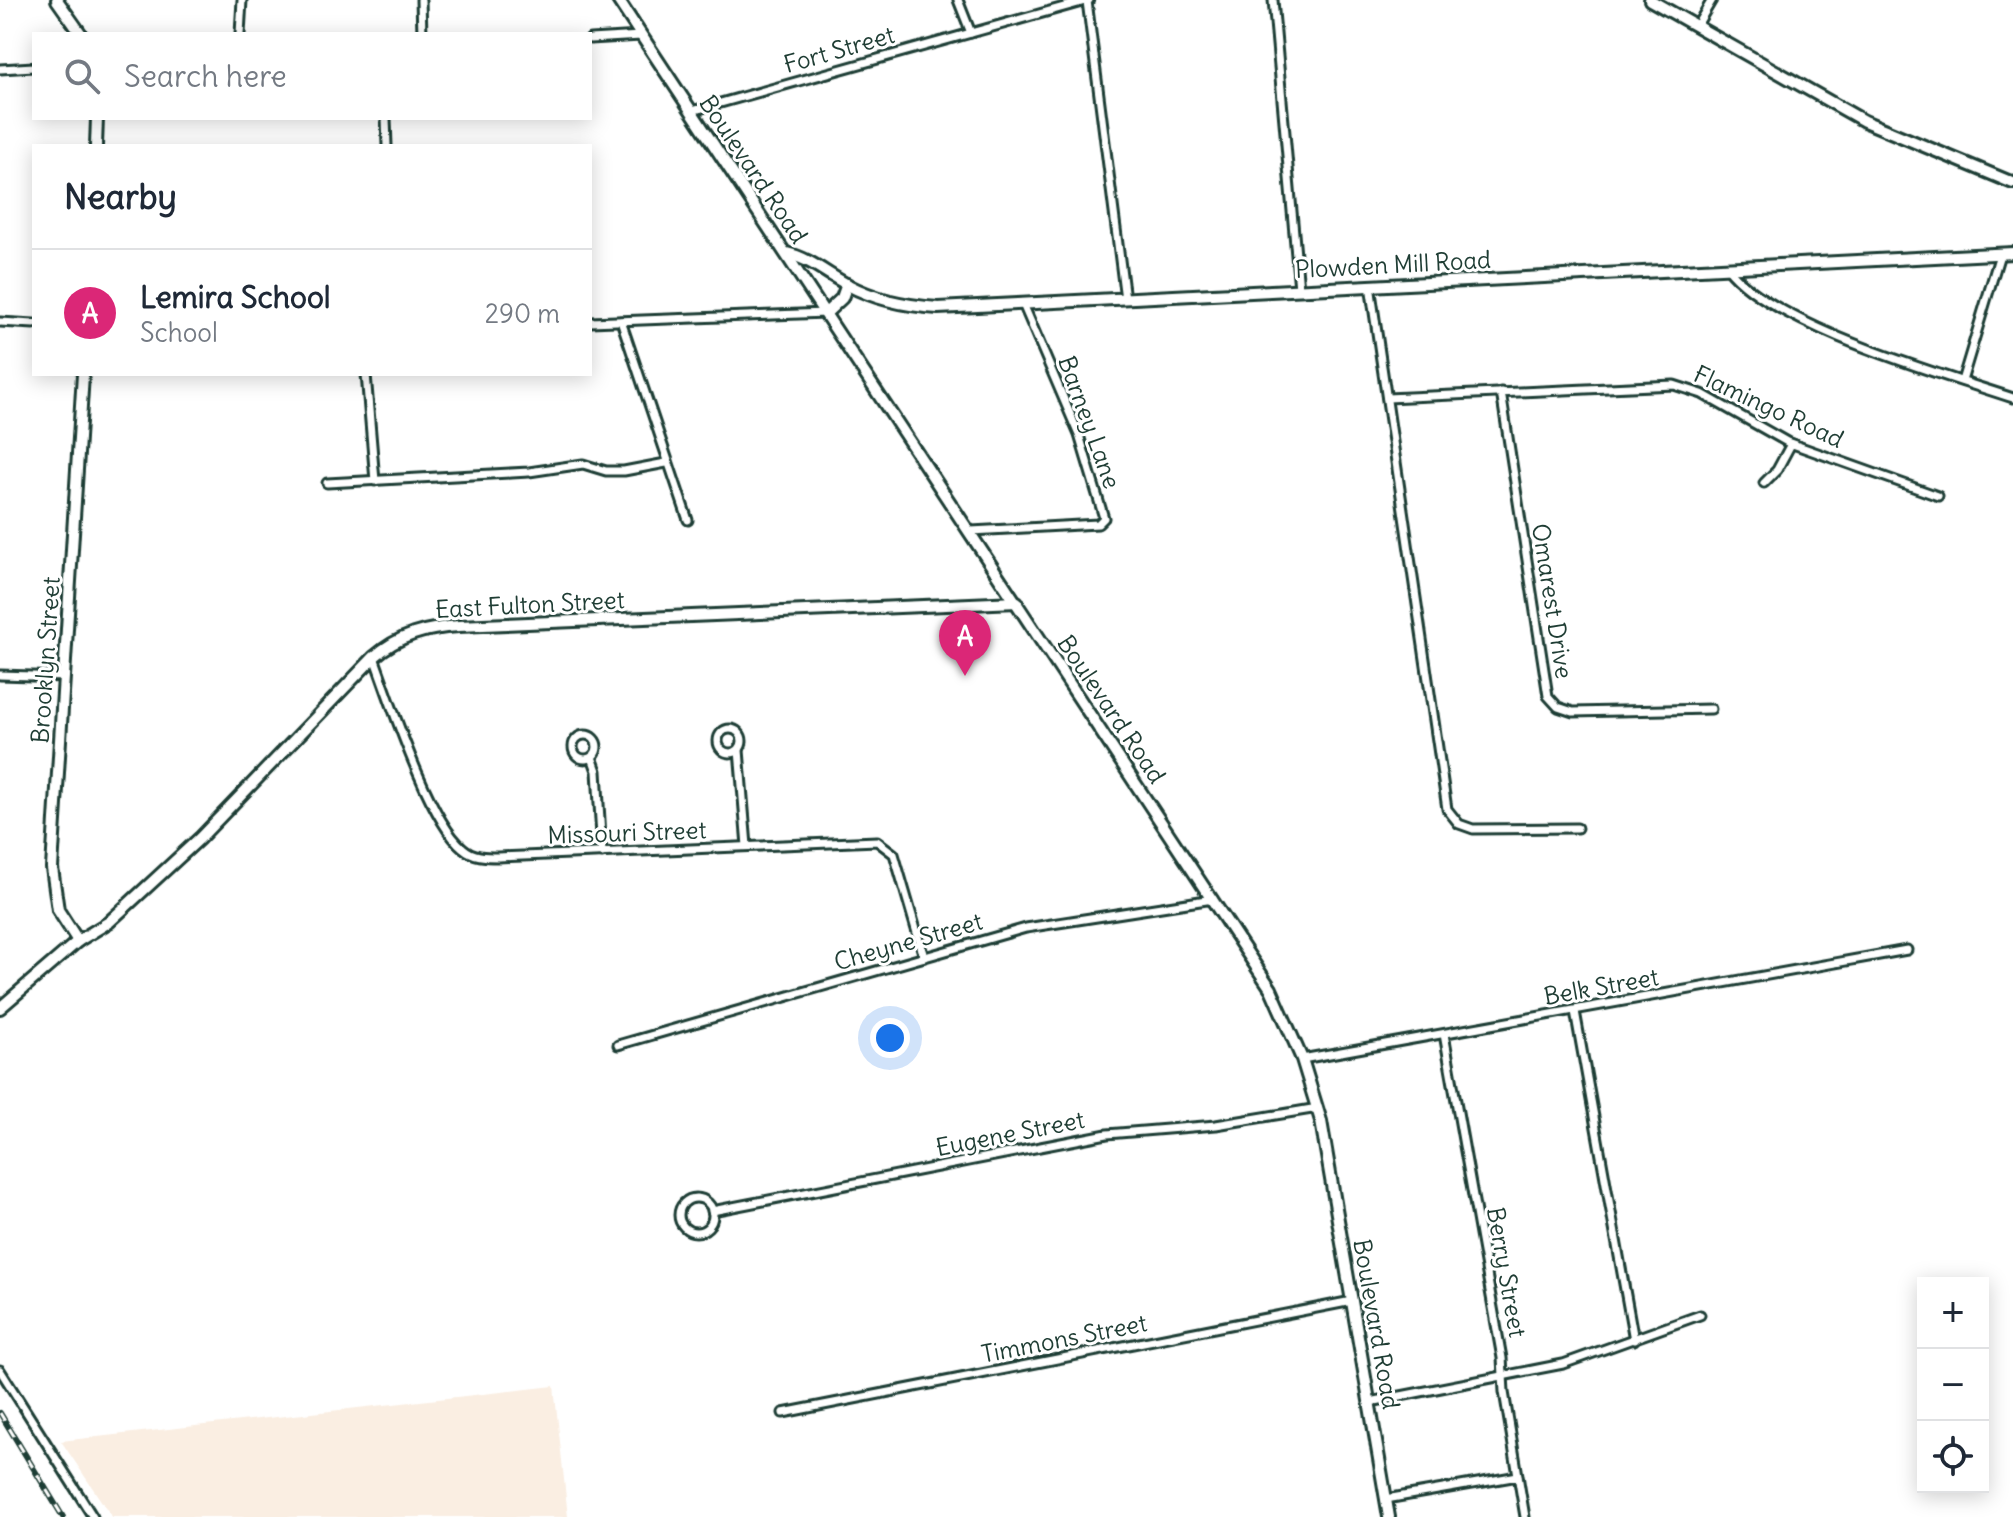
<!DOCTYPE html>
<meta charset="utf-8">
<style>
body{margin:0;font-family:Delius,sans-serif;background:#f6f6f7;color:#1f2937}
.controls{position:absolute;right:24px;bottom:24px;display:grid;overflow:hidden;border-radius:0px;box-shadow:0 4px 20px #0003}
.controls button{width:72px;height:72px;display:grid;place-items:center;padding:0;border:0;border-bottom:2px solid #e0e1e3;background:#fff;color:#1f2937;font:40px sans-serif}
.you{position:absolute;left:890px;top:1038px;width:28px;height:28px;margin:-20px;border:6px solid #fff;border-radius:50%;background:#1a73e8;box-shadow:0 0 0 12px #1a73e833}
.badge{display:grid;place-items:center;width:52px;height:52px;border-radius:50%;background:#db2777;color:#fff;font-size:26px;font-weight:700}
.pin{position:absolute;translate:-50% -66px;filter:drop-shadow(0 2px 4px #0008)}
.pin::after{content:'';position:absolute;top:42px;width:28px;height:24px;background:inherit;clip-path:polygon(0 0,100% 0,50% 100%)}
.list{margin:0;padding:0;list-style:none}
h2{display:flex;justify-content:space-between;align-items:center;height:104px;margin:0;padding:0 32px;font-size:34px}
h2 small{font-size:26px;font-weight:400;color:#747a83}
.list li{display:grid;grid-template-columns:52px 1fr auto;gap:24px;align-items:center;box-sizing:border-box;height:128px;padding:0 32px;border-top:2px solid #e0e1e3}
.list b{display:block;font-size:30px;white-space:nowrap}
.list p{margin:0;font-size:26px;white-space:nowrap;color:#747a83}
.list em{font-size:26px;font-style:normal;color:#747a83}
.icon{flex:none;width:44px;height:44px;fill:none;stroke:currentColor;stroke-width:2;stroke-linecap:round;stroke-linejoin:round}
.map{position:relative;flex:none;width:2013px;height:1517px;overflow:hidden}
.search{position:absolute;background:#fff;box-shadow:0 4px 20px #0003;left:32px;top:32px;width:560px;height:88px;display:flex;align-items:center;gap:20px;box-sizing:border-box;padding:0 28px;border-radius:0px;color:#747a83;font-size:30px}
.panel{position:absolute;background:#fff;box-shadow:0 4px 20px #0003;left:32px;top:144px;width:560px;height:232px;border-radius:0px}
.map>svg:first-child{display:block}
.built{fill:#faeee2}
.lines{fill:none;stroke-linecap:round;stroke-linejoin:round}
.street-casing{stroke:#1f3d34;stroke-width:13}
.secondary-casing{stroke:#1f3d34;stroke-width:16}
.street{stroke:#fff;stroke-width:7}
.secondary{stroke:#fff;stroke-width:10}
.rail-casing{stroke:#1f3d34;stroke-width:6}
.rail{stroke:#fff;stroke-width:3;stroke-dasharray:9;stroke-linecap:butt}
.labels{text-anchor:middle;dominant-baseline:central;stroke-width:6;stroke-linejoin:round;paint-order:stroke}
.street-label{font-size:24px;fill:#1f3d34;stroke:#fff}
</style>
<div class="map">
<svg width="2013" height="1517" viewBox="0 0 2013 1517">
<rect width="100%" height="100%" fill="#fff"/>
<filter id="ink" filterUnits="userSpaceOnUse"><feTurbulence type="fractalNoise" baseFrequency=".0125" numOctaves="2"/><feDisplacementMap in="SourceGraphic" scale="16" xChannelSelector="R" yChannelSelector="G"/><feConvolveMatrix kernelMatrix="1 2 1 2 8 2 1 2 1" color-interpolation-filters="sRGB"/></filter>
<g filter="url(#ink)">
<polygon class="built" points="554,1386 568,1517 112,1517 61,1441"/>
<g class="lines">
<defs>
<g id="street">
<polyline points="421,0 422,34"/>
<polyline points="958,0 971,33"/>
<polyline points="1273,0 1299,289"/>
<polyline points="1087,1 1125,299"/>
<polyline points="1696,27 1712,0"/>
<polyline points="240,34 242,0"/>
<polyline points="590,39 641,36"/>
<polyline points="0,69 34,67"/>
<polyline points="692,111 1089,0"/>
<polyline points="386,118 387,146"/>
<path d="M1727 267C1772 326 1941 374 2013 398"/>
<polyline points="1370,285 1447,809 1459,824 1473,829 1577,828"/>
<polyline points="621,321 688,520"/>
<polyline points="0,322 34,324"/>
<polyline points="590,322 826,313"/>
<polyline points="366,374 375,481"/>
<polyline points="1962,381 2000,254"/>
<polyline points="1501,392 1548,696 1558,707 1573,712 1711,709"/>
<polyline points="1387,398 1674,385 1702,394 1787,442 1938,496"/>
<polyline points="327,483 529,472 583,464 606,471 624,471 666,463"/>
<polyline points="1764,483 1777,470 1791,444"/>
<polyline points="971,531 1098,524 1104,518 1079,435 1023,304"/>
<path d="M374 657C390 701 429 821 463 848 473 857 486 857 498 857L877 841 894 854 924 957"/>
<polyline points="0,675 65,677"/>
<circle cx="730" cy="741" r="12"/>
<circle cx="585" cy="747" r="12"/>
<polyline points="739,750 747,846"/>
<polyline points="592,757 597,771 602,853"/>
<polyline points="1575,1011 1634,1340"/>
<polyline points="1444,1034 1502,1358 1504,1392 1525,1517"/>
<polyline points="618,1045 1026,928 1213,899"/>
<polyline points="1302,1059 1907,950"/>
<circle cx="696" cy="1215" r="17"/>
<polyline points="712,1211 1107,1134 1216,1125 1318,1108"/>
<polyline points="0,1370 93,1517"/>
<polyline points="1370,1402 1563,1364 1700,1315"/>
<polyline points="783,1413 1352,1301"/>
<polyline points="1386,1499 1518,1476"/>
</g>
<g id="secondary">
<polyline points="57,0 81,34"/>
<polyline points="618,0 1271,989 1302,1059 1321,1121 1389,1517"/>
<polyline points="1650,0 1864,121 2013,183"/>
<polyline points="96,146 97,118"/>
<path d="M786 253C809 258 827 274 848 285 876 300 907 306 938 308L2013 253"/>
<polyline points="826,313 842,298 847,284"/>
<polyline points="78,941 58,910 52,868 83,374"/>
<path d="M0 1008 78 941 109 922 200 838 374 657C399 635 426 628 459 626L1017 602"/>
</g>
</defs>
<use href="#street" class="street-casing"/>
<use href="#secondary" class="secondary-casing"/>
<use href="#street" class="street"/>
<use href="#secondary" class="secondary"/>
<defs>
<polyline id="rail" points="0,1413 63,1517"/>
</defs>
<use href="#rail" class="rail-casing"/>
<use href="#rail" class="rail"/>
</g>
</g>
<g class="labels">
<g class="street-label">
<text transform="translate(839 49) rotate(-16)">Fort Street</text>
<text transform="translate(754 169) rotate(56)">Boulevard Road</text>
<text transform="translate(1393 264) rotate(-3)">Plowden Mill Road</text>
<text transform="translate(1769 406) rotate(25)">Flamingo Road</text>
<text transform="translate(1090 422) rotate(70)">Barney Lane</text>
<text transform="translate(1553 601) rotate(81)">Omarest Drive</text>
<text transform="translate(530 604) rotate(-3)">East Fulton Street</text>
<text transform="translate(45 660) rotate(-86)">Brooklyn Street</text>
<text transform="translate(1112 709) rotate(56)">Boulevard Road</text>
<text transform="translate(627 832) rotate(-2)">Missouri Street</text>
<text transform="translate(908 941) rotate(-16)">Cheyne Street</text>
<text transform="translate(1601 986) rotate(-10)">Belk Street</text>
<text transform="translate(1010 1133) rotate(-11)">Eugene Street</text>
<text transform="translate(1507 1272) rotate(80)">Berry Street</text>
<text transform="translate(1377 1324) rotate(80)">Boulevard Road</text>
<text transform="translate(1064 1338) rotate(-11)">Timmons Street</text>
</g>
</g>
</svg>
<div class="controls">
<button>+</button>
<button>−</button>
<button><svg class="icon" aria-label="locate" viewBox="0 0 24 24"><circle cx="12" cy="12" r="6"/><path d="M12 2v4M12 18v4M2 12h4M18 12h4"/></svg></button>
</div>
<div class="you"></div>
<div class="pin badge" style="left:965px;top:676px">A</div>
<div class="search"><svg class="icon" aria-label="search" viewBox="0 0 24 24"><circle cx="10" cy="10" r="6"/><path d="M15 15l6 6"/></svg>Search here</div>
<section class="panel">
<h2>Nearby<small></small></h2>
<ul class="list">
<li><span class="badge">A</span><div><b>Lemira School</b><p>School</p></div><em>290 m</em></li>
</ul>
</section>
</div>
